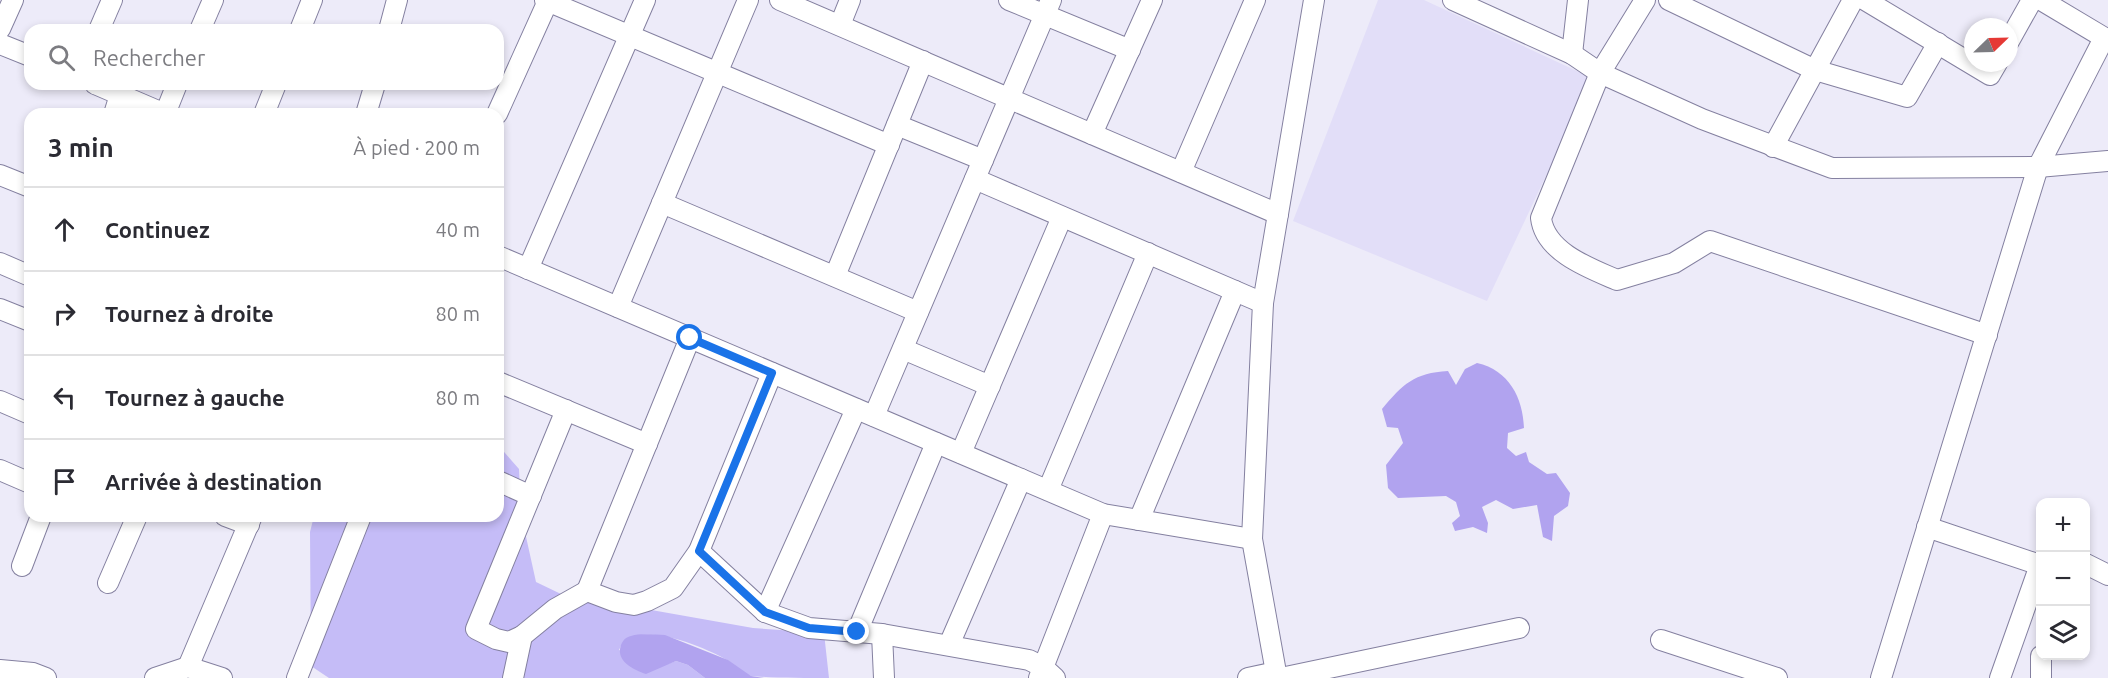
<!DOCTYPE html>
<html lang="fr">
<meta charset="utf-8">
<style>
body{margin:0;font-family:Ubuntu,sans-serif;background:#f7f7f7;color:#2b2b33}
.controls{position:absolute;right:18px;bottom:18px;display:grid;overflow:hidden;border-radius:12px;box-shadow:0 3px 9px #0003}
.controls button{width:54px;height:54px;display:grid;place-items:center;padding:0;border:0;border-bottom:2px solid #e1e1e2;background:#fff;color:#2b2b33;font:30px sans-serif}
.compass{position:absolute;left:1964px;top:18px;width:54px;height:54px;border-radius:50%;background:#fff;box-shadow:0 3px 9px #0003;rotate:67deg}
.stop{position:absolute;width:18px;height:18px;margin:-14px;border:4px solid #1a73e8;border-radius:50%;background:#fff}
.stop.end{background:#1a73e8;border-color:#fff;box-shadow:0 2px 6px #0008}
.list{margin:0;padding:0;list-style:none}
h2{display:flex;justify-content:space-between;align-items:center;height:78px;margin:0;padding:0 24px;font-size:26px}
h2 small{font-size:20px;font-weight:400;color:#7c7c81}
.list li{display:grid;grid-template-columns:39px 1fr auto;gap:18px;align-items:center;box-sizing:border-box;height:84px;padding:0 24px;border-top:2px solid #e1e1e2}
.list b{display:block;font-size:22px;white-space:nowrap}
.list em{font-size:20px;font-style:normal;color:#7c7c81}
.icon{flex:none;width:33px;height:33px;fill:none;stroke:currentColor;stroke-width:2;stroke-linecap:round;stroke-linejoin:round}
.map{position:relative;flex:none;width:2108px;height:678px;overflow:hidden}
.search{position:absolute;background:#fff;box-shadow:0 3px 9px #0003;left:24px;top:24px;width:480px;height:66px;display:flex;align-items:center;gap:15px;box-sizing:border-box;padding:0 21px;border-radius:18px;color:#7c7c81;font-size:22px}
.panel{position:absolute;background:#fff;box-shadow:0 3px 9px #0003;left:24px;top:108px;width:480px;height:414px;border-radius:18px}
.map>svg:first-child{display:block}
.built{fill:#e2def8}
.green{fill:#c5bcf7}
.water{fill:#b1a3ef}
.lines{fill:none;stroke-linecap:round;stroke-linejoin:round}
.minor-casing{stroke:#8480a0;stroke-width:22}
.minor{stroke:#fff;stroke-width:20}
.route{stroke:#1a73e8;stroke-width:8}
</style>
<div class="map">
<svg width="2108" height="678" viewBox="0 0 2108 678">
<rect width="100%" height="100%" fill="#edebf9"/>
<polygon class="built" points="1378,0 1424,0 1592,78 1487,301 1293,221"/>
<path class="green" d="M498 445 519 469 521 514 536 582 561 594 753 628 824 633 829 678C805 678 774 678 751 676 742 673 735 665 727 660 704 647 633 616 619 650L662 666 676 661 688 665 705 678H329L311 666 310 532 314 516H498Z"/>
<g class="water">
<path d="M1477 363C1509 370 1523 398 1524 428L1508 433 1507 448 1516 456 1526 452 1529 462 1547 474 1556 473 1570 493 1568 506 1554 516 1552 541 1543 537 1537 505 1513 509 1496 500 1482 507 1488 523 1487 533 1473 527 1455 531 1452 523 1460 516 1456 502 1446 496 1398 498 1388 488 1386 465 1403 443 1398 428 1387 427 1382 409C1403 384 1414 373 1448 371L1456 385 1465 369Z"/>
<path d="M665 635 728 660 751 676 764 678H705L688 665 676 661 646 674C634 670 615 661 621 645 623 640 626 637 631 636 641 633 655 635 665 635Z"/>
</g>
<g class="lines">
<defs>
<g id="minor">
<polyline points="545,0 889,145"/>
<polyline points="780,0 1278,214"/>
<polyline points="1009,0 1130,50"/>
<polyline points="1453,0 1572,54 1600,73 1702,119 1832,168 2038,167 2108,161"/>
<path d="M1645 0 1600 73 1541 218C1545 252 1589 268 1617 280L1674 263 1710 241 1987 335"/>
<polyline points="1669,0 1815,70 1907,97 1938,43"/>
<polyline points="1865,0 1990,75 1997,63"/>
<polyline points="2041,0 2108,40"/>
<polyline points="840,25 850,0"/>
<polyline points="0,29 13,0"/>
<polyline points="99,30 112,0"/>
<polyline points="200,30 213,0"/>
<polyline points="300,30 312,0"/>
<polyline points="389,30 397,0"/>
<polyline points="2009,41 2032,0"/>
<polyline points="0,44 30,56"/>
<polyline points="1572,54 1578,0"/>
<polyline points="95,84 165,114"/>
<polyline points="114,114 120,95"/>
<polyline points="165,114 177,84"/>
<polyline points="264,114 276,84"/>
<polyline points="366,114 375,84"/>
<polyline points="497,114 548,1"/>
<polyline points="897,125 983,160"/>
<polyline points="1092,134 1152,0"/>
<polyline points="1773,147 1853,0"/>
<polyline points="1181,172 1255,0"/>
<polyline points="0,175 30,187"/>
<polyline points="975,179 1263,303"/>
<polyline points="662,203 918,312"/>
<polyline points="498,256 1103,514 1252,539"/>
<polyline points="0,263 30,276"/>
<polyline points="528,269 645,0"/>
<polyline points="835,276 923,61"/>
<polyline points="618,307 748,0"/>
<polyline points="0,309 30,321"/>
<polyline points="903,349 990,386"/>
<polyline points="498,382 647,444"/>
<polyline points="0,401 30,414"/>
<polyline points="566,410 476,629 496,639 509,642 522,636 555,609 587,591 616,602 634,605 647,601 673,588 699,551 772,373"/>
<polyline points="874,416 1051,0"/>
<polyline points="961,453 1062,217"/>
<polyline points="0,470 30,483"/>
<polyline points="498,481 531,496"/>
<polyline points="1048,490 1148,253"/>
<polyline points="225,516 249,525"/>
<polyline points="1139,520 1235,291"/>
<polyline points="1927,527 2040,565"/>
<polyline points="699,551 765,612 809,628 882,634 1029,660 1043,667 1055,678"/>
<polyline points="2086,564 2108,575"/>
<polyline points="22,566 41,516"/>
<polyline points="108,583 137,516"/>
<polyline points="587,591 690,338"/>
<polyline points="765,612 856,409"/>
<polyline points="857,632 936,443"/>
<polyline points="882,634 884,678"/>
<polyline points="1661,640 1777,678"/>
<polyline points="949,645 1021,479"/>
<polyline points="2041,656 2041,678"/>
<polyline points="188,667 252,516"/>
<polyline points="0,670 33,673 46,678"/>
<polyline points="155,678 188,667 222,678"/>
<polyline points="297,678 361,516"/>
<polyline points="513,678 522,636"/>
<polyline points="1039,678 1103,514"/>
<polyline points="1248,678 1276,672"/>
<polyline points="1277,678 1252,539 1263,303 1314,0"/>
<polyline points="1281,678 1519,628"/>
<polyline points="1881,678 2038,167 2104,38"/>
<polyline points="2000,678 2040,565"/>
</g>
</defs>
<use href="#minor" class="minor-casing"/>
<use href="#minor" class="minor"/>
</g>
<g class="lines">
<polyline class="route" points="690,338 772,373 699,551 765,612 809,628 857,632"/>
</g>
</svg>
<div class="controls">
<button>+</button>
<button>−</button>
<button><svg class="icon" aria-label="layers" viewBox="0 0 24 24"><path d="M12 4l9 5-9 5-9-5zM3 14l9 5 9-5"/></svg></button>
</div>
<svg class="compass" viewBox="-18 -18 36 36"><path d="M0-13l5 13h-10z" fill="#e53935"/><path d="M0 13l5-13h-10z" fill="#7c7c81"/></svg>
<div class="stop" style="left:690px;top:338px"></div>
<div class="stop end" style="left:857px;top:632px"></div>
<div class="search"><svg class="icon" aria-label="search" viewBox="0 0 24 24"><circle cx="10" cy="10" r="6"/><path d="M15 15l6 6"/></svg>Rechercher</div>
<section class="panel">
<h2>3 min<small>À pied · 200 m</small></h2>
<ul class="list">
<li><svg class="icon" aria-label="ahead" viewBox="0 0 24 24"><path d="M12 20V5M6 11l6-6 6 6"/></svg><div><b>Continuez</b></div><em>40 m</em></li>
<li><svg class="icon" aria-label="right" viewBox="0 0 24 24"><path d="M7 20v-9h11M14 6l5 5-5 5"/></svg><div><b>Tournez à droite</b></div><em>80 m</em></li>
<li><svg class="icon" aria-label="left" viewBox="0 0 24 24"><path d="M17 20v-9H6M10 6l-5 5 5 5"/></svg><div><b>Tournez à gauche</b></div><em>80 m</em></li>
<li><svg class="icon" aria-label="arrive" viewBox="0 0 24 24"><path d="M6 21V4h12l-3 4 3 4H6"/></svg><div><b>Arrivée à destination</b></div></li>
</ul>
</section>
</div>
